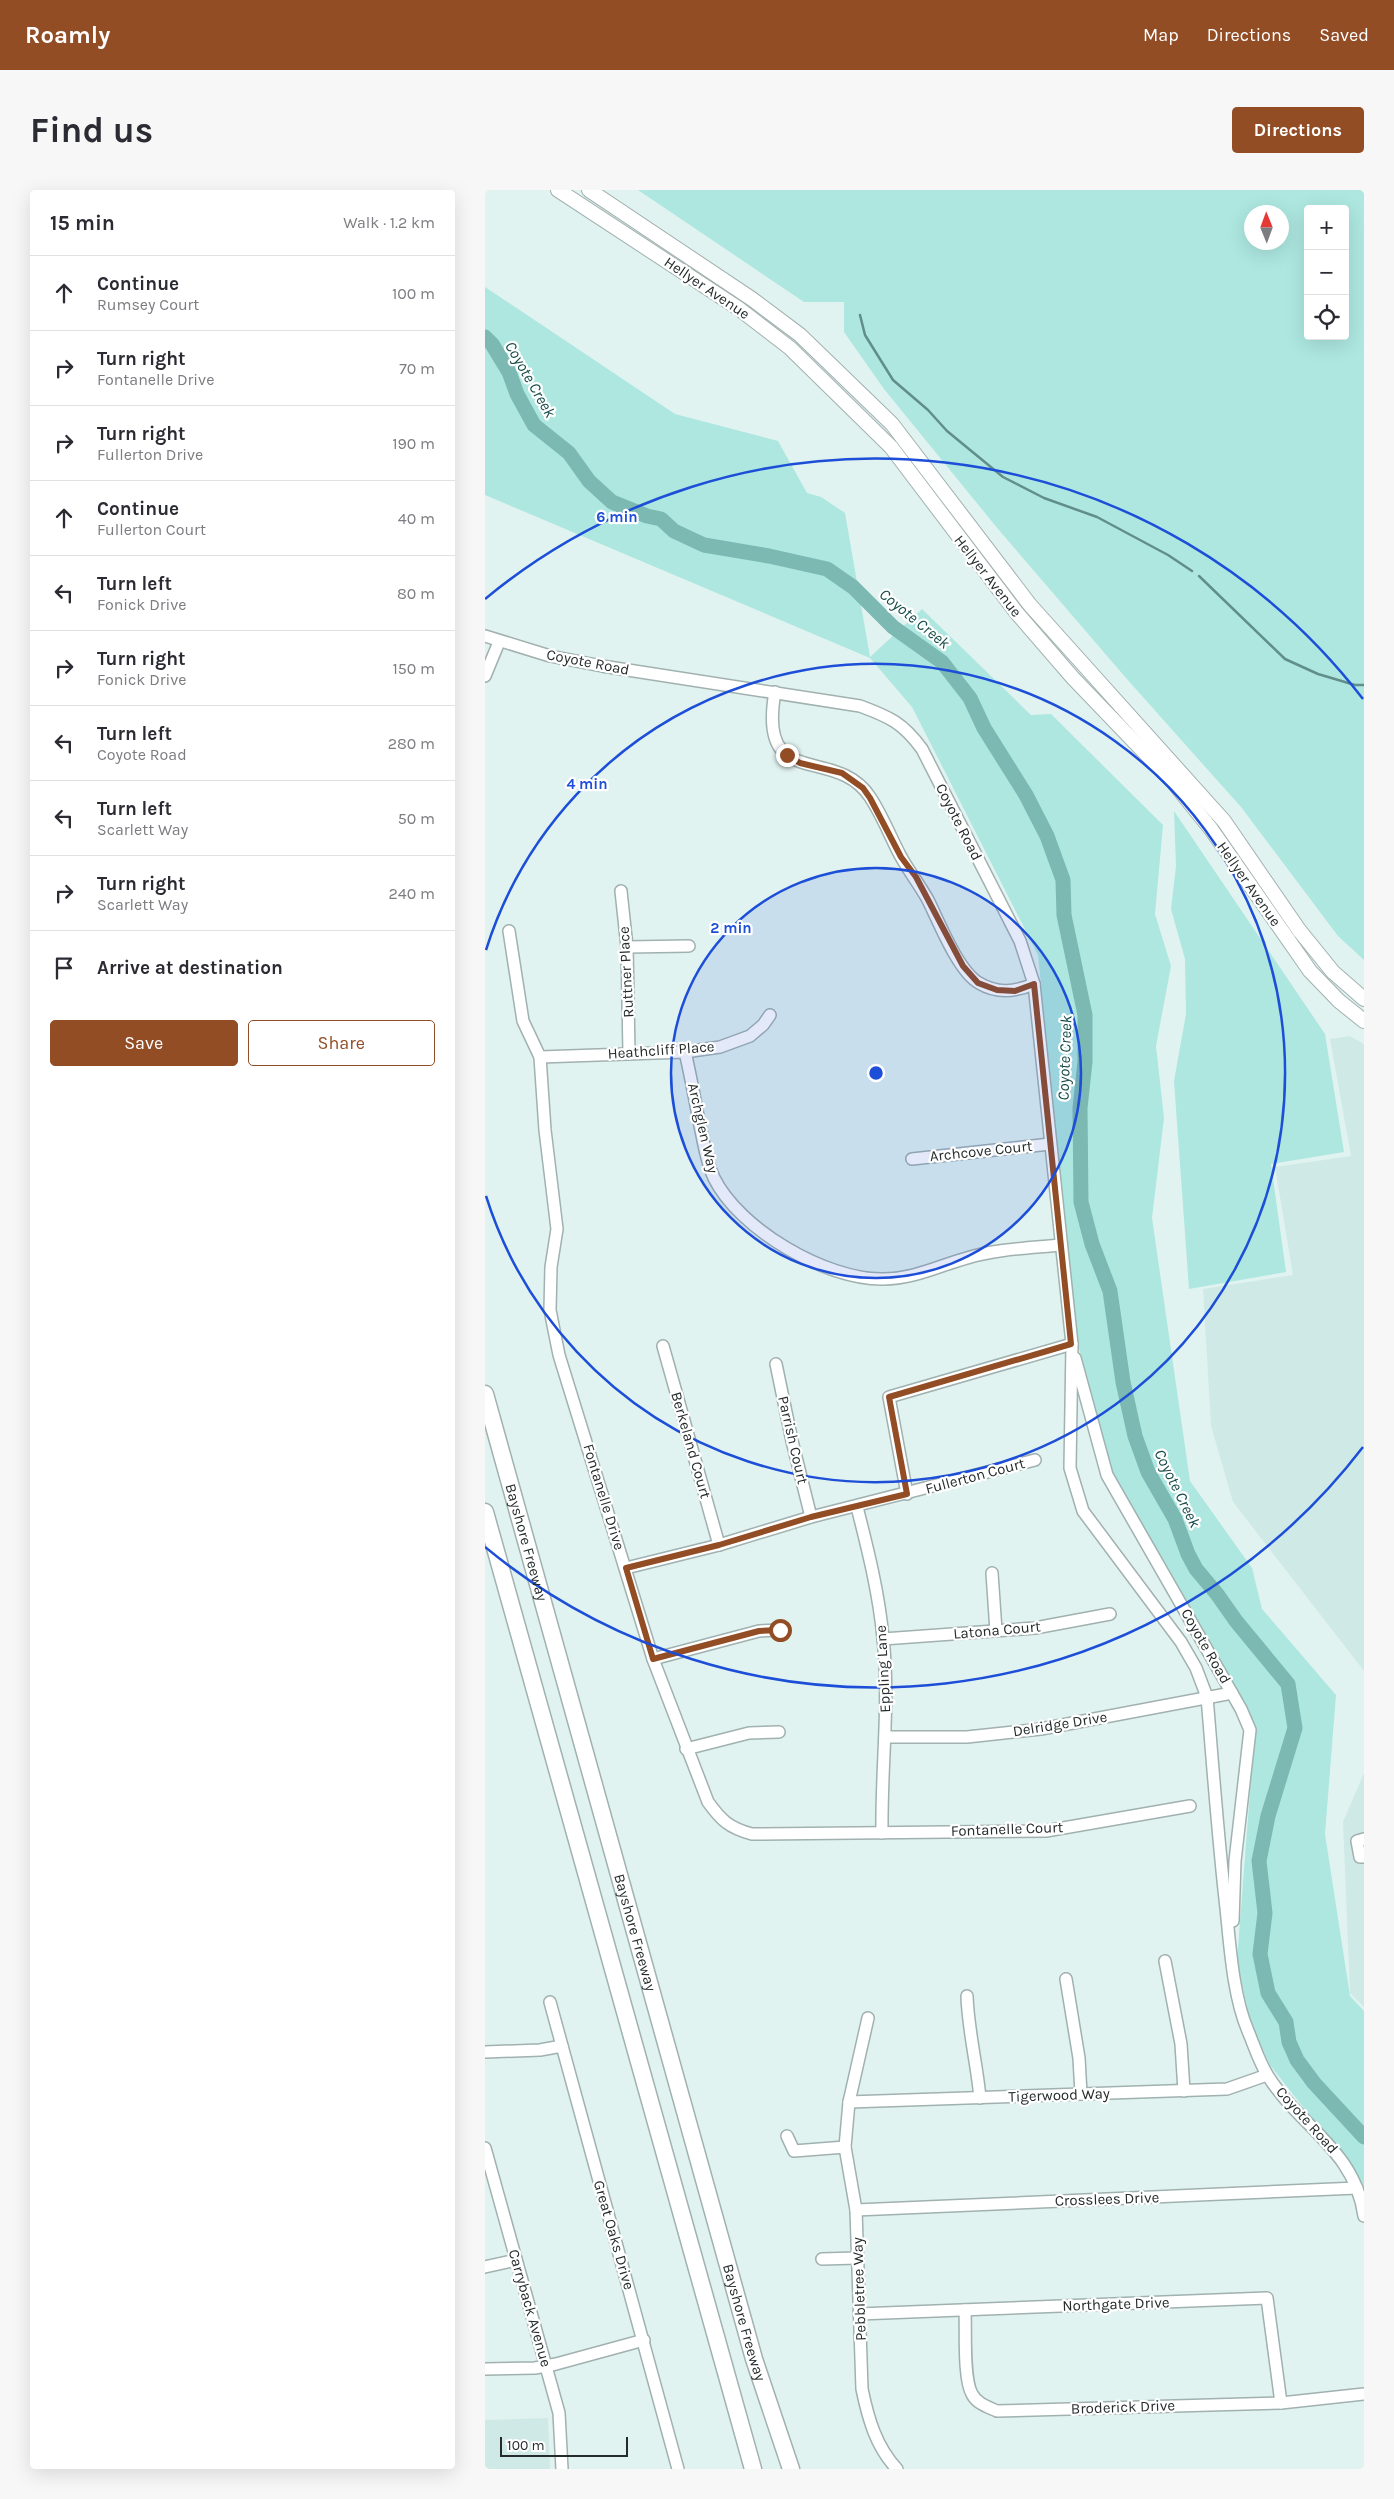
<!DOCTYPE html>
<meta charset="utf-8">
<style>
:root{--surface:#fff;--page:#f7f7f7;--text:#2b2b33;--muted:#7c7c81;--line:#e1e1e2;--accent:#934d25}
body{margin:0;font-family:Karla,sans-serif;background:var(--page);color:var(--text)}
.controls{position:absolute;right:15px;top:15px;display:grid;overflow:hidden;border-radius:5px;box-shadow:0 5px 20px #0002}
.controls button{width:45px;height:45px;display:grid;place-items:center;padding:0;border:0;border-bottom:1px solid var(--line);background:var(--surface);color:var(--text);font:25px sans-serif}
.compass{position:absolute;left:759px;top:15px;width:45px;height:45px;border-radius:50%;background:var(--surface);box-shadow:0 5px 20px #0002;rotate:359deg}
.scale{position:absolute;left:15px;bottom:12px;width:128px;box-sizing:border-box;padding-left:5px;border:2px solid #252b2b;border-top:0;font-size:14px;line-height:18px;white-space:nowrap;color:#252b2b;-webkit-text-stroke:4px #fff;paint-order:stroke}
.stop{position:absolute;width:15px;height:15px;margin:-11px;border:4px solid #934d25;border-radius:50%;background:#fff}
.stop.end{background:#934d25;border-color:#fff;box-shadow:0 1px 5px #0008}
.list{margin:0;padding:0;list-style:none}
h2{display:flex;justify-content:space-between;align-items:center;height:65px;margin:0;padding:0 20px;font-size:21px}
h2 small{font-size:16px;font-weight:400;color:var(--muted)}
.list li{display:grid;grid-template-columns:32px 1fr auto;gap:15px;align-items:center;box-sizing:border-box;height:75px;padding:0 20px;border-top:1px solid var(--line)}
.list b{display:block;font-size:19px;white-space:nowrap}
.list p{margin:0;font-size:16px;white-space:nowrap;color:var(--muted)}
.list em{font-size:16px;font-style:normal;color:var(--muted)}
.actions{display:flex;gap:10px;padding:15px 20px}
.actions a{flex:1;padding:11px 0;border:1px solid var(--accent);border-radius:5px;text-align:center;font-size:18px;color:var(--accent)}
.actions .main{background:var(--accent);color:#fff}
.icon{flex:none;width:28px;height:28px;fill:none;stroke:currentColor;stroke-width:2;stroke-linecap:round;stroke-linejoin:round}
.map{position:relative;flex:none;width:879px;height:2279px;overflow:hidden;border-radius:5px}
header{display:flex;align-items:center;gap:30px;box-sizing:border-box;height:70px;padding:0 25px;background:var(--accent);color:#fff}
header strong{font-size:24px}
nav{display:flex;gap:28px;margin-inline-start:auto;font-size:18px}
.intro{display:flex;align-items:center;justify-content:space-between;box-sizing:border-box;height:120px;padding:0 30px}
h1{margin:0;font-size:35px}
.button{padding:12px 22px;border-radius:5px;background:var(--accent);color:#fff;font-size:18px;font-weight:700}
main{display:flex;gap:30px;padding:0 30px}
aside{flex:1;background:var(--surface);border-radius:5px;box-shadow:0 5px 20px #0002}
.map>svg:first-child{display:block}
</style>
<header>
<strong>Roamly</strong>
<nav><a>Map</a><a>Directions</a><a>Saved</a></nav>
</header>
<div class="intro"><h1>Find us</h1><a class="button">Directions</a></div>
<main>
<aside>
<h2>15 min<small>Walk · 1.2 km</small></h2>
<ul class="list">
<li><svg class="icon" aria-label="ahead" viewBox="0 0 24 24"><path d="M12 20V5M6 11l6-6 6 6"/></svg><div><b>Continue</b><p>Rumsey Court</p></div><em>100 m</em></li>
<li><svg class="icon" aria-label="right" viewBox="0 0 24 24"><path d="M7 20v-9h11M14 6l5 5-5 5"/></svg><div><b>Turn right</b><p>Fontanelle Drive</p></div><em>70 m</em></li>
<li><svg class="icon" aria-label="right" viewBox="0 0 24 24"><path d="M7 20v-9h11M14 6l5 5-5 5"/></svg><div><b>Turn right</b><p>Fullerton Drive</p></div><em>190 m</em></li>
<li><svg class="icon" aria-label="ahead" viewBox="0 0 24 24"><path d="M12 20V5M6 11l6-6 6 6"/></svg><div><b>Continue</b><p>Fullerton Court</p></div><em>40 m</em></li>
<li><svg class="icon" aria-label="left" viewBox="0 0 24 24"><path d="M17 20v-9H6M10 6l-5 5 5 5"/></svg><div><b>Turn left</b><p>Fonick Drive</p></div><em>80 m</em></li>
<li><svg class="icon" aria-label="right" viewBox="0 0 24 24"><path d="M7 20v-9h11M14 6l5 5-5 5"/></svg><div><b>Turn right</b><p>Fonick Drive</p></div><em>150 m</em></li>
<li><svg class="icon" aria-label="left" viewBox="0 0 24 24"><path d="M17 20v-9H6M10 6l-5 5 5 5"/></svg><div><b>Turn left</b><p>Coyote Road</p></div><em>280 m</em></li>
<li><svg class="icon" aria-label="left" viewBox="0 0 24 24"><path d="M17 20v-9H6M10 6l-5 5 5 5"/></svg><div><b>Turn left</b><p>Scarlett Way</p></div><em>50 m</em></li>
<li><svg class="icon" aria-label="right" viewBox="0 0 24 24"><path d="M7 20v-9h11M14 6l5 5-5 5"/></svg><div><b>Turn right</b><p>Scarlett Way</p></div><em>240 m</em></li>
<li><svg class="icon" aria-label="arrive" viewBox="0 0 24 24"><path d="M6 21V4h12l-3 4 3 4H6"/></svg><div><b>Arrive at destination</b></div></li>
</ul>
<div class="actions"><a class="main">Save</a><a>Share</a></div>
</aside>
<div class="map">
<svg width="879" height="2279" viewBox="0 0 879 2279">
<rect width="100%" height="100%" fill="#e1f3f1"/>
<!-- built -->
<g fill="#cfeae6">
<path d="M865 846 879 854V1481L748 1312 726 1236 718 1099 808 1085 790 977 866 966 845 849Z"/>
<path d="M879 1583V1817L865 1803 858 1632Z"/>
<path d="M63 2228 65 2279H0V2230Z"/>
</g>
<!-- green -->
<g fill="#ade7e0" fill-rule="evenodd">
<path d="M153 0H879V770L853 746 756 617 641 488 513 339 399 199 359 142V112H319ZM823 19H860V146H823ZM766 22H796V52H766Z"/>
<path d="M0 97 190 224 293 251 322 303 336 307 360 323 385 467 437 419 546 525 566 524 678 635 670 724 686 776 671 856 679 928 667 1028 705 1291 767 1378 777 1419 851 1505 840 1644 865 1806 879 1821V1995L785 1875 766 1834 752 1771 770 1537 628 1284 592 1151 553 765 427 517 385 468 0 305Z"/>
<path d="M689 621 840 844 859 962 786 974 801 1082 704 1099 689 891 701 824 700 769 686 719 691 676Z"/>
</g>
<g fill="none" stroke-linecap="round" stroke-linejoin="round">
<!-- stream -->
<g stroke="#628e8a" stroke-width="2.5">
<path d="M375 125 380 145 408 190 443 220 462 241 518 287 559 308 612 327 683 365 707 381"/>
<path d="M714 386 800 469 833 484 870 495H879"/>
</g>
<!-- river -->
<path stroke="#7cb9b2" stroke-width="15" d="M0 147 7 154 24 182 32 204 49 235 84 263 104 291 127 312 162 326 176 329 189 341 219 355 284 366 342 379 368 397 408 437 457 472 485 508 499 538 541 605 562 646 578 690 579 725 600 825V872L595 918 596 1012 607 1054 625 1101 638 1192 650 1246 663 1282 690 1329 703 1364 711 1379 732 1404 751 1431 803 1494 810 1538 783 1626 774 1671 780 1723 775 1764 783 1803 801 1832 804 1852 812 1870 829 1893 879 1947"/>
<!-- minor casing -->
<g stroke="#a0b1af" stroke-width="14">
<g id="minor">
<path d="M0 446 65 466 117 476 375 516C405 527 418 533 437 559L535 751 549 794 587 1154 585 1278 598 1321 696 1452 711 1478 722 1507C728 1578 733 1648 741 1718 745 1756 748 1806 763 1841 769 1855 774 1872 783 1886 815 1937 870 1960 879 2026"/>
<path d="M0 486 14 452"/>
<path d="M290 502C272 603 350 554 385 607 397 625 405 646 415 665 423 680 434 694 443 710 454 732 473 781 494 793 512 804 530 802 549 794"/>
<path d="M136 701 142 757 144 863"/>
<path d="M24 741 38 831 55 867 60 940 72 1039 66 1077 65 1120 74 1165 168 1469 223 1612C236 1630 244 1638 267 1644L561 1641 705 1616"/>
<path d="M142 757 204 756"/>
<path d="M200 862C206 887 210 911 215 936 219 953 221 972 229 988 254 1039 341 1090 398 1089 429 1089 453 1076 482 1068 511 1059 546 1058 576 1055"/>
<path d="M55 867 200 862 235 857 265 846 278 835 285 825"/>
<path d="M427 969 565 954"/>
<path d="M178 1156 234 1355"/>
<path d="M590 1168 622 1285 756 1519 765 1540 750 1671 748 1731"/>
<path d="M291 1174 307 1251 326 1327"/>
<path d="M422 1304 404 1207 587 1154"/>
<path d="M372 1317C383 1360 394 1404 398 1448 405 1513 396 1578 397 1643"/>
<path d="M141 1378 234 1355 326 1327 550 1270"/>
<path d="M507 1383 511 1441"/>
<path d="M398 1449 550 1438 625 1424"/>
<path d="M168 1469 274 1441 295 1440"/>
<path d="M401 1547H482L556 1539 747 1503"/>
<path d="M201 1559 264 1543 294 1542"/>
<path d="M879 1649 872 1651 875 1667H879"/>
<path d="M680 1771 696 1854 699 1901"/>
<path d="M581 1789 594 1868 596 1904"/>
<path d="M482 1806C483 1840 492 1874 495 1908"/>
<path d="M65 1812 193 2279"/>
<path d="M383 1828 364 1912 360 1957 371 2020 377 2199C383 2228 391 2257 412 2279"/>
<path d="M0 1862 55 1860 77 1856"/>
<path d="M364 1912 742 1899 782 1885"/>
<path d="M302 1946 309 1961 360 1957"/>
<path d="M0 1958 74 2223 77 2279"/>
<path d="M371 2020 872 1998"/>
<path d="M337 2069 372 2068"/>
<path d="M0 2077 31 2070"/>
<path d="M480 2120C481 2139 478 2189 487 2204 492 2214 503 2217 512 2221L796 2213 879 2204"/>
<path d="M374 2124 782 2108 796 2213"/>
<path d="M0 2179 50 2178 71 2174 159 2150"/>
</g>
</g>
<!-- major casing -->
<g stroke="#a0b1af" stroke-width="16">
<g id="major">
<path d="M73 0 253 118 305 158 406 257 531 422 588 488 688 592 726 639 825 781 854 811 879 831"/>
<path d="M104 0 267 109 315 145 407 234 545 415 739 631 814 740 848 782 879 809"/>
</g>
</g>
<!-- highway casing -->
<g stroke="#a0b1af" stroke-width="19">
<g id="highway">
<path id="s1" d="M0 1204 269 2169 306 2279"/>
<path d="M0 1322 268 2279"/>
</g>
</g>
<!-- minor -->
<use href="#minor" stroke="#fff" stroke-width="11"/>
<!-- major -->
<use href="#major" stroke="#fff" stroke-width="14"/>
<!-- highway -->
<use href="#highway" stroke="#fff" stroke-width="16"/>
</g>
<g fill="none" stroke-linecap="round" stroke-linejoin="round">
<!-- route -->
<path stroke="#934d25" stroke-width="6" d="M295 1440 274 1441 168 1469 141 1378 234 1355 326 1327 422 1304 404 1207 586 1154 549 794 530 801 512 800 493 793 478 776 431 687 416 667 385 608 378 598 357 583 315 573 302 565"/>
</g>
<!-- distance rings -->
<circle cx="391" cy="883" r="205" fill="#1d4ed8" fill-opacity=".12"/>
<g fill="none" stroke="#1d4ed8" stroke-width="2.5">
<circle cx="391" cy="883" r="205"/>
<path d="M1 760A409 409 0 1 1 1 1006"/>
<path d="M878 1257A614 614 0 0 1 0 1357M0 409A614 614 0 0 1 878 509"/>
</g>
<g text-anchor="middle" stroke-width="4.5" stroke-linejoin="round" paint-order="stroke">
<!-- street labels -->
<g font-size="15" fill="#252b2b" stroke="#fff">
<text transform="translate(222 98) rotate(34)" y="5">Hellyer Avenue</text>
<text transform="translate(503 386) rotate(52)" y="5">Hellyer Avenue</text>
<text transform="translate(103 472) rotate(11)" y="5">Coyote Road</text>
<text transform="translate(474 632) rotate(63)" y="5">Coyote Road</text>
<text transform="translate(764 694) rotate(55)" y="5">Hellyer Avenue</text>
<text transform="translate(141 782) rotate(-93)" y="5">Ruttner Place</text>
<text transform="translate(176 860) rotate(-4)" y="5">Heathcliff Place</text>
<text transform="translate(218 938) rotate(77)" y="5">Archglen Way</text>
<text transform="translate(496 961) rotate(-6)" y="5">Archcove Court</text>
<text transform="translate(308 1250) rotate(77)" y="5">Parrish Court</text>
<text transform="translate(206 1255) rotate(74)" y="5">Berkeland Court</text>
<text transform="translate(490 1286) rotate(-15)" y="5">Fullerton Court</text>
<text transform="translate(119 1307) rotate(73)" y="5">Fontanelle Drive</text>
<text dy="5" stroke="none"><textPath href="#s1" startOffset="154">Bayshore Freeway</textPath></text>
<text transform="translate(512 1440) rotate(-5)" y="5">Latona Court</text>
<text transform="translate(721 1456) rotate(60)" y="5">Coyote Road</text>
<text transform="translate(398 1479) rotate(-93)" y="5">Eppling Lane</text>
<text transform="translate(575 1534) rotate(-9)" y="5">Delridge Drive</text>
<text transform="translate(522 1639) rotate(-2)" y="5">Fontanelle Court</text>
<text dy="5" stroke="none"><textPath href="#s1" startOffset="559">Bayshore Freeway</textPath></text>
<text transform="translate(574 1905) rotate(-2)" y="5">Tigerwood Way</text>
<text transform="translate(822 1930) rotate(48)" y="5">Coyote Road</text>
<text transform="translate(622 2009) rotate(-2)" y="5">Crosslees Drive</text>
<text transform="translate(129 2045) rotate(74)" y="5">Great Oaks Drive</text>
<text transform="translate(374 2099) rotate(-92)" y="5">Pebbletree Way</text>
<text transform="translate(631 2114) rotate(-2)" y="5">Northgate Drive</text>
<text transform="translate(45 2118) rotate(74)" y="5">Carryback Avenue</text>
<text dy="5" stroke="none"><textPath href="#s1" startOffset="964">Bayshore Freeway</textPath></text>
<text transform="translate(638 2217) rotate(-2)" y="5">Broderick Drive</text>
</g>
<!-- water labels -->
<g font-size="16" font-style="italic" fill="#164c48" stroke="#fff">
<text transform="translate(46 189) rotate(60)" y="6">Coyote Creek</text>
<text transform="translate(430 428) rotate(39)" y="6">Coyote Creek</text>
<text transform="translate(579 868) rotate(-88)" y="6">Coyote Creek</text>
<text transform="translate(693 1298) rotate(64)" y="6">Coyote Creek</text>
</g>
</g>
<circle cx="391" cy="883" r="8" fill="#1d4ed8" stroke="#fff" stroke-width="2.5"/>
<g font-size="15" text-anchor="middle" font-weight="bold" fill="#1d4ed8" stroke="#fff" stroke-width="4.5" stroke-linejoin="round" paint-order="stroke">
<text x="132" y="332">6 min</text>
<text x="102" y="599">4 min</text>
<text x="246" y="743">2 min</text>
</g>
</svg>
<div class="controls">
<button>+</button>
<button>−</button>
<button><svg class="icon" aria-label="locate" viewBox="0 0 24 24"><circle cx="12" cy="12" r="6"/><path d="M12 2v4M12 18v4M2 12h4M18 12h4"/></svg></button>
</div>
<svg class="compass" viewBox="-18 -18 36 36"><path d="M0-13l5 13h-10z" fill="#e53935"/><path d="M0 13l5-13h-10z" fill="#7c7c81"/></svg>
<div class="scale">100 m</div>
<div class="stop" style="left:295px;top:1440px"></div>
<div class="stop end" style="left:302px;top:565px"></div>
</div>
</main>
